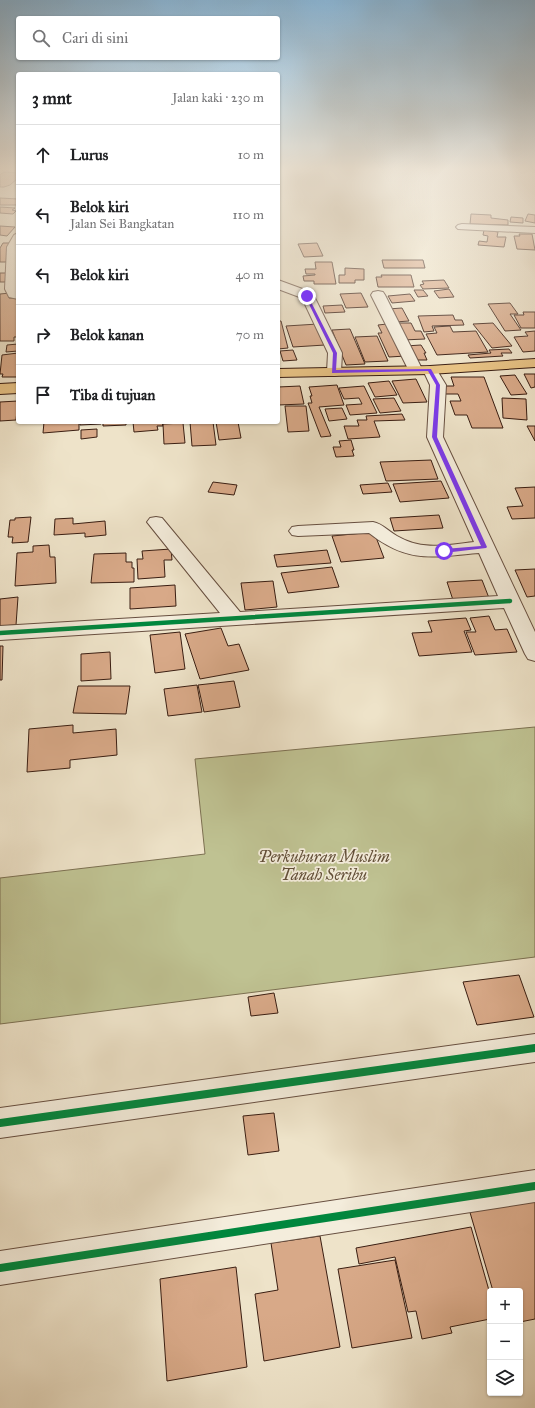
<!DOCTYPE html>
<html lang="id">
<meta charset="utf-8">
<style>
:root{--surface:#fff;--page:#f6f6f6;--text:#202124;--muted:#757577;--line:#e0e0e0}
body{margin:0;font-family:"IM FELL Great Primer",serif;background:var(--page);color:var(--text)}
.controls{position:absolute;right:12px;bottom:12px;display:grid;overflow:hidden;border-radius:4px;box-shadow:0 1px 3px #0004}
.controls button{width:36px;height:36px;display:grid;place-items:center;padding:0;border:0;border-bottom:1px solid var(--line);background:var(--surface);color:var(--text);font:20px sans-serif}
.stop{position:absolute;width:12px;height:12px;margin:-9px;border:3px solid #7c3aed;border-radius:50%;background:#fff}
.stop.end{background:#7c3aed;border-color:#fff;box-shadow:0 1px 4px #0008}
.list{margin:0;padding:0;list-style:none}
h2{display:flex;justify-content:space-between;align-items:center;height:52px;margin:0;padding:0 16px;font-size:17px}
h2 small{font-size:13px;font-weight:400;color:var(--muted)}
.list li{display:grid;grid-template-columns:26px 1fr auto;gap:12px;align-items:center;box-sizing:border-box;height:60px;padding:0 16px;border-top:1px solid var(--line)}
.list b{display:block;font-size:15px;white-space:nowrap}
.list p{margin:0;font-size:13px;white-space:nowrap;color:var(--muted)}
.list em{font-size:13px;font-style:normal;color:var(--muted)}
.icon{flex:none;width:22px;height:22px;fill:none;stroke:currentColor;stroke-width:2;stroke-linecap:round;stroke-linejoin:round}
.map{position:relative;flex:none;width:535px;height:1408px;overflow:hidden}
.search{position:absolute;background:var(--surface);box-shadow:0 1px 3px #0004;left:16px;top:16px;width:264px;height:44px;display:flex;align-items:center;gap:10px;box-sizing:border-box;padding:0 14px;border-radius:4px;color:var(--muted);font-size:15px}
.panel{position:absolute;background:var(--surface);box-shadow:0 1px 3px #0004;left:16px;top:72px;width:264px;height:352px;border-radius:4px}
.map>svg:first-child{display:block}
</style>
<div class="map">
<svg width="535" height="1408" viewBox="0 0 535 1408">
<rect width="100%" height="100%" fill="#eee3c9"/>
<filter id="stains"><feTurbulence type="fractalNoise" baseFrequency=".005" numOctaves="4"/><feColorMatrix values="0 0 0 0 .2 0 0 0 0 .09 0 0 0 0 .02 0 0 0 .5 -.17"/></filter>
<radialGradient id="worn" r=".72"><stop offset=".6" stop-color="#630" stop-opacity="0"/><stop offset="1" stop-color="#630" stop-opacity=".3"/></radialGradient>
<!-- green -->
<path fill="#bfc292" stroke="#7c7052" d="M535 727V957L0 1024V878L205 854 195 759Z"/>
<!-- building -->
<g fill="#d8a988" stroke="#3a1e12">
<path d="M4 172 18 173 17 176 18 178 10 185 4 187H0V175Z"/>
<path d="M0 198 18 199V205H0Z"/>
<path d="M0 207 15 208 12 210 16 211 13 214 0 213Z"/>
<path d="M471 214 491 215V218L508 220V225L470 224Z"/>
<path d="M528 214 535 215V223L525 221Z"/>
<path d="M511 217 523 218V223L510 222Z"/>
<path d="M0 226 15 227 7 236 0 235Z"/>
<path d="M484 230 498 232 497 237H506L504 247 478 245 479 241 487 242 488 236 483 235Z"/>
<path d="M519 234H532L535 250 517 249 514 236H520Z"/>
<path d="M3 243H13V249L6 262H0V248Z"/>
<path d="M317 243 323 256 304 257 298 244Z"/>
<path d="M382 260H423L425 268H384Z"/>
<path d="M315 262H332L336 284H314V281H304L303 276 315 275V274H306L305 269H316Z"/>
<path d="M345 268 364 269V280H355V283H339V275H345Z"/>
<path d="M0 273H8L5 282H0Z"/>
<path d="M381 275H411L414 287H378L376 277H382Z"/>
<path d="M444 280 449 288 423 289 420 285 424 284 422 281Z"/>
<path d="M449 289 454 297 439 298 434 291Z"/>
<path d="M414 290H423L428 296 418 297Z"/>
<path d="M10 293 9 298H18V337H14V341H0V294Z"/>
<path d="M361 293 368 307 346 308 340 294Z"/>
<path d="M410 294 415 301 392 303 388 296Z"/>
<path d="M510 303 518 314H510L521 330 505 331 488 304Z"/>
<path d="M342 305 345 312 325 313 323 306Z"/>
<path d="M402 308 409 321 395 322 388 309Z"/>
<path d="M523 312H535V328H521L514 315H524Z"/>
<path d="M453 315 455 320H462L464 325 432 326 434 331 424 332 418 316Z"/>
<path d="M278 321H281L288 348 278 349Z"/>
<path d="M398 323H411L415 331H421L425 339 403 340Z"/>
<path d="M493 323 512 346 492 348 473 324Z"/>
<path d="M318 324 325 345 293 347 286 326Z"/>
<path d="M387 324 406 356 389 357 378 333H382L378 325Z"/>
<path d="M450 326 453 332 476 331 488 352 437 355 426 334 437 333 434 327Z"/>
<path d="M350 329 365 364 346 365 332 330Z"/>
<path d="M535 331V351L523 352 514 337 528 336 525 332Z"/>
<path d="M377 336 388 361 365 362 355 337Z"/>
<path d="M18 344V351L6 352 7 345Z"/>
<path d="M421 345 426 353H424L427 360H413L405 346Z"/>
<path d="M509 349 512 353H501L503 356 470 358 468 355 491 353 489 350Z"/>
<path d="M293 350 297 360 283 361 280 351Z"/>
<path d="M18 353V377H2L3 374H0L2 355Z"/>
<path d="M524 374H535V387L531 388Z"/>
<path d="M515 375 527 394 511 395 500 376Z"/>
<path d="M451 377H484L503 428H472L467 415H455L450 401H461L458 394H443L441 386H454Z"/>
<path d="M416 379 427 402 403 403 392 381Z"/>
<path d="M389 381 397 395 375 397 368 383Z"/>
<path d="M337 385 344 405 319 407 331 436 321 437 308 403H312L310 396H312L309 387Z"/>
<path d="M300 386 304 404 278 405V387Z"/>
<path d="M364 386 377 413 350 415 346 405 362 404 359 398 344 399 339 388Z"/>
<path d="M394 398 401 411 380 413 373 399Z"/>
<path d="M502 398 526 399 527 420 503 418Z"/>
<path d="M18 401 16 420 0 421V402Z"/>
<path d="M285 406H306L309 431 288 432Z"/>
<path d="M342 408 347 419 329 421 325 409Z"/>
<path d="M402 414 405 420 374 421 380 437 348 439 344 426H359L357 420H367L366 416Z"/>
<path d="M44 422H79V430L43 433Z"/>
<path d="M80 422H101V424L80 425Z"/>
<path d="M103 422H126V425L103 426Z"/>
<path d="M133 422H162L163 426H157L158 430 134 432Z"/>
<path d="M190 422H213L216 445 192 446Z"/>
<path d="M216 422H238L241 438 219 440Z"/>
<path d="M183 423 185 443 164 444 163 424Z"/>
<path d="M527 426H535V441Z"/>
<path d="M97 429V437L81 439V430Z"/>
<path d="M351 440 354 450H352L354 456 336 457 333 447H341L339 441Z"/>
<path d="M431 460 438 479 386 481 380 462Z"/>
<path d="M441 481 449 498 400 502 393 484Z"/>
<path d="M213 482 237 485 234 495 208 492Z"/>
<path d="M388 483 392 492 363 494 360 485Z"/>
<path d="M535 487V518L512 519 507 507 523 506 515 488Z"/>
<path d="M439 515 443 528 394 531 390 518Z"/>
<path d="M31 517 28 542 12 543 13 537H8L10 520H15V518Z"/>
<path d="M73 518V524L105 521 106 535 85 537V533L54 535 55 519Z"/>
<path d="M374 532 384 558 341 562 332 536Z"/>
<path d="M49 545 50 557H55L56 583 15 586 17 553 33 552V546Z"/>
<path d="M171 549 172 560H164L165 577 138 579 137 559H143L142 551Z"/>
<path d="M327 550 331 563 277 567 274 555Z"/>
<path d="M126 553V562H132V568H134V582L91 583 94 554Z"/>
<path d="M332 567 339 587 288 593 281 573Z"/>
<path d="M535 569V596L527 597 515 570Z"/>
<path d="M482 580 489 598 453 600 447 582Z"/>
<path d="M273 581 277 607 245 610 241 583Z"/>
<path d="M175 585 176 606 130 609V588Z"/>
<path d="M18 597 16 625 0 626V599Z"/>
<path d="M489 616 495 630 507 629 517 652 475 655 466 632H476L470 618Z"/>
<path d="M466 618 471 630 464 631 472 652 419 656 412 633 432 632 428 621Z"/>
<path d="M221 628 228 646 239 644 249 670 200 679 185 634Z"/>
<path d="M180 632 185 669 155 673 150 635Z"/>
<path d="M0 646H3L2 680H0Z"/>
<path d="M110 652 111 679 81 681V654Z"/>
<path d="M234 681 240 707 204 712 198 685Z"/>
<path d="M197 685 202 712 168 716 164 689Z"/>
<path d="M78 686H130L126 714 73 713Z"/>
<path d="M73 725V733L116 729 117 755 70 760V768L27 772 29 729Z"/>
<path d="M519 975 534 1017 477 1025 463 982Z"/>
<path d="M274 993 278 1013 251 1016 248 997Z"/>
<path d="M274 1113 279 1151 248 1155 243 1116Z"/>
<path d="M535 1197V1319L520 1322V1291H493L469 1209Z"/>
<path d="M471 1227 490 1294V1319L450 1327 452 1333 422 1339 416 1311 408 1312 395 1257 359 1264 356 1248Z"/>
<path d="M320 1236 340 1347 264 1361 255 1294 278 1290 271 1243Z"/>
<path d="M395 1260 412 1338 352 1348 338 1269Z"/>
<path d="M236 1267 247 1367 167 1381 160 1279Z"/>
</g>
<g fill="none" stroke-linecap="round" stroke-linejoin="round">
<!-- street casing -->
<g stroke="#674f40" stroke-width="2">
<g id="street">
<path d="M462 224 535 227V233L458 229 456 227 458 225Z"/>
<path d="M18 233V299L9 297 5 289 7 247 14 235Z"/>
<path d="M278 280 308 291 314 296 342 353 341 372 339 375 334 376 329 375 327 372 328 353 302 298 278 289Z"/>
<path d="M378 291 383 292 385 295 422 369 420 372 415 373 410 372 408 369 371 295 373 292Z"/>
<path d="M430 366 435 367 446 385 443 437 535 632V661L528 659 525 654 504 608 0 640V626L220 613 147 522 150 518 156 517 162 518 240 612 498 596 479 553C432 557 409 564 369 533L298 536 292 535 289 531 292 527 298 526 373 522C383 524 388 531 397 536 423 551 446 545 474 542L427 437 430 385 423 370 425 367Z"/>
<path d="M535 1034V1062L0 1138V1108Z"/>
<path d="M535 1170V1202L0 1285V1251Z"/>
</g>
</g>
<!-- primary casing -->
<g stroke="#3a1e12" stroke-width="2">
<g id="primary">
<path d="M535 359V367L430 374 278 377V369L430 366Z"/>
<path d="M18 383V393L0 394V384Z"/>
</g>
</g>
<!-- street -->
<use href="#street" fill="#f4eddc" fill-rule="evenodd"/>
<!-- primary -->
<use href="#primary" fill="#e7c284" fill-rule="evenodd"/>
<!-- cycleway-far1 casing -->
<g stroke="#f4eddc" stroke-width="6">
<path id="cycleway-far1" d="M0 633 510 601"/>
</g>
<!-- cycleway casing -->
<g stroke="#f4eddc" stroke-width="10">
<g id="cycleway">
<path d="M0 1123 535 1048"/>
<path d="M0 1268 535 1186"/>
</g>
</g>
<!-- cycleway-far1 -->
<use href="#cycleway-far1" stroke="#00873e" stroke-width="4.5"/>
<!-- cycleway -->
<use href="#cycleway" stroke="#00873e" stroke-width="8"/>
</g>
<!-- sky -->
<linearGradient id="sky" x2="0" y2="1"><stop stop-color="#8ab7d8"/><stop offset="0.46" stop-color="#f7f2e7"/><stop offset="1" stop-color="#f7f2e7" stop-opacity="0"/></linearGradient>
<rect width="535" height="367" fill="url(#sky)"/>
<!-- route -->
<path fill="#7c3aed" d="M307 294 337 353 336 370 431 369 440 385 437 437 487 547 486 548 444 553 441 551 444 549 481 546 432 437 436 385 428 371 332 373 333 353 305 296Z"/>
<g text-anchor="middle" stroke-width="3.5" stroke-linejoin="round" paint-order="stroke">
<!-- park labels -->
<g font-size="16" font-style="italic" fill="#624f38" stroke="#f4eddc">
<text x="324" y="862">Perkuburan Muslim<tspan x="324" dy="18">Tanah Seribu</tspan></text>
</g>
</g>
<rect width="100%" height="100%" filter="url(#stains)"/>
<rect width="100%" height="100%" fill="url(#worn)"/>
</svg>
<div class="controls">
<button>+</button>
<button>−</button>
<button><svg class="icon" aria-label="layers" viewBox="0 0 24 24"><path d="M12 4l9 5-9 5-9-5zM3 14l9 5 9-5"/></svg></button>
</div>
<div class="stop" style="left:444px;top:551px"></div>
<div class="stop end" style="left:307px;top:296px"></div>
<div class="search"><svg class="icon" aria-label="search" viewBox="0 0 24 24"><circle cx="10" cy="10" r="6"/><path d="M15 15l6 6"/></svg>Cari di sini</div>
<section class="panel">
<h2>3 mnt<small>Jalan kaki · 230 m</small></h2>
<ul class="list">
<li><svg class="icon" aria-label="ahead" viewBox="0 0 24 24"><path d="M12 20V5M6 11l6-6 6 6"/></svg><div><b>Lurus</b></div><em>10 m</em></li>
<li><svg class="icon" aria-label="left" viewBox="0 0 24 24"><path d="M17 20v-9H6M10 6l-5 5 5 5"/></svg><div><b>Belok kiri</b><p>Jalan Sei Bangkatan</p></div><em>110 m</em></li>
<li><svg class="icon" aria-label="left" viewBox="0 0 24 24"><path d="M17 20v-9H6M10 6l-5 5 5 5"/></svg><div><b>Belok kiri</b></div><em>40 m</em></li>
<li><svg class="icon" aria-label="right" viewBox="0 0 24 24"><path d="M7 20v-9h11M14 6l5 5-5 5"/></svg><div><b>Belok kanan</b></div><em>70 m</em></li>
<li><svg class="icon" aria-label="arrive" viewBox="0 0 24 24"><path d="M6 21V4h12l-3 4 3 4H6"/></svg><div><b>Tiba di tujuan</b></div></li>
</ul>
</section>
</div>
